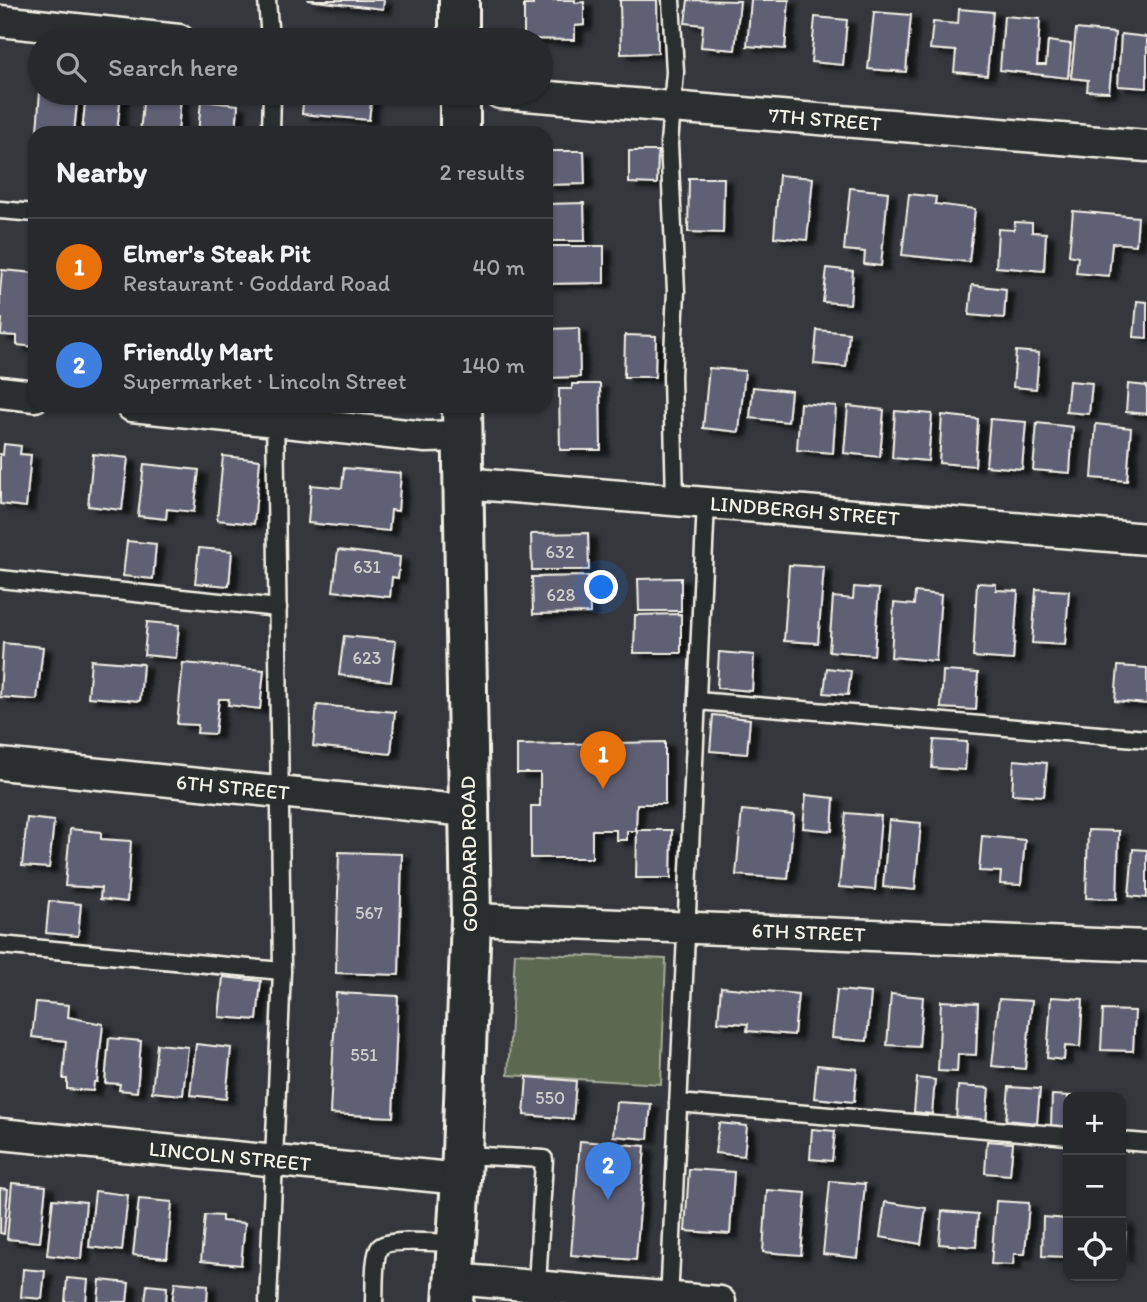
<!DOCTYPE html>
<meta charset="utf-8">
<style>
:root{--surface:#28292d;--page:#343539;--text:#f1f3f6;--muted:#a5a6aa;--line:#444549;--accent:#1a73e8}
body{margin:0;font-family:Itim,sans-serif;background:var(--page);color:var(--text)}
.controls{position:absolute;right:21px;bottom:21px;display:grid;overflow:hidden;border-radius:14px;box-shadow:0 2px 5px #0004}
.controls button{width:63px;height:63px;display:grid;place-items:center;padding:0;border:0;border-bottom:2px solid var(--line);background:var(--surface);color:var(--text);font:35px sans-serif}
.you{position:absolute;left:602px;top:588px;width:24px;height:24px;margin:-18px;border:5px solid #fff;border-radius:50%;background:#1a73e8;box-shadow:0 0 0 10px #1a73e833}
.badge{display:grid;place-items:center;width:46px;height:46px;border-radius:50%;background:var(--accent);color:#fff;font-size:23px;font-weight:700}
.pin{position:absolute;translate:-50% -58px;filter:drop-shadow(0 2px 4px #0008)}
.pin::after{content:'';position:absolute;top:37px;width:24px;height:21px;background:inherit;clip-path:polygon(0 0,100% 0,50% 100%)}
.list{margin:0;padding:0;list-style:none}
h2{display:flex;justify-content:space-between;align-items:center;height:91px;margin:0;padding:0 28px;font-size:30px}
h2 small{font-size:23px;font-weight:400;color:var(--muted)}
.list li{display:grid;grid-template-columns:46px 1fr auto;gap:21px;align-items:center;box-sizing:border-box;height:98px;padding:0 28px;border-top:2px solid var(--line)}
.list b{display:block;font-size:26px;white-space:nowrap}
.list p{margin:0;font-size:23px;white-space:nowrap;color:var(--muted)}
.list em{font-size:23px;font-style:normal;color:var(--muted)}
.icon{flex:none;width:38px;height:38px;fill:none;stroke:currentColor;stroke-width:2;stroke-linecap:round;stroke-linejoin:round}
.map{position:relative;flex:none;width:1147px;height:1302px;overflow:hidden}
.search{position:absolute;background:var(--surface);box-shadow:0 2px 5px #0004;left:28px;top:28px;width:525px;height:77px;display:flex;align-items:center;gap:18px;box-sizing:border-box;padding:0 24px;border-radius:38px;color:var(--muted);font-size:26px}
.panel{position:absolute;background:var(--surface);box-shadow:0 2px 5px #0004;left:28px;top:126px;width:525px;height:287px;border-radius:21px}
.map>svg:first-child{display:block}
</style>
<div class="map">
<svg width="1147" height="1302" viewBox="0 0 1147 1302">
<defs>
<filter id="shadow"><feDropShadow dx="8" dy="4.5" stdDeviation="2" flood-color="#0009"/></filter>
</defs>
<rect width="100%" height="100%" fill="#35373c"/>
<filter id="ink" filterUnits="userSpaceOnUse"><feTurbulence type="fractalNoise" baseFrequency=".0143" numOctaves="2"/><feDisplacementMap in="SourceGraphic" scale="14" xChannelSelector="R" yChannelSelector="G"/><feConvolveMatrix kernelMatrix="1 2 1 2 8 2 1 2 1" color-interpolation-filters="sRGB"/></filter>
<g filter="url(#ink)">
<!-- green -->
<path fill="#5c6850" stroke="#a8ac9c" stroke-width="2" d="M515 953 666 959 661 1084 508 1075Z"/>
<!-- building -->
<g fill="#606174" stroke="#f4f1e8" stroke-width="2" filter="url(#shadow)">
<path d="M307 0H384L383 9Z"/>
<path d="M533 0H575V3L584 2V25L575 26V40L524 39V5H533Z"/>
<path d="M620 0H657L658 53 621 54Z"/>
<path d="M688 0 740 1 735 50 701 47 703 25 685 23Z"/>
<path d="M751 0H789L785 49 747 46Z"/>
<path d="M959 9 993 12 987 75 954 72 956 51 930 49 933 22 958 24Z"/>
<path d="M874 12 911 15 906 72 868 69Z"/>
<path d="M1004 16 1040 19 1037 65H1046L1048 41 1071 44 1068 78 1000 70Z"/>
<path d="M815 17 847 20 843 65 811 62Z"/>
<path d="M1076 29 1115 33 1109 92 1087 91 1088 80 1071 78Z"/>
<path d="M1121 34 1147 37V88L1118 86Z"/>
<path d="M40 91V93H78L74 133 37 131Z"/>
<path d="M86 93H121L117 133H82Z"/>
<path d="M144 93 181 96 178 133H140Z"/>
<path d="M304 93 372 94 369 120 302 114Z"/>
<path d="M201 101 238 105 236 133H198Z"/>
<path d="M546 151H584L585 184 546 185Z"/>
<path d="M629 151H658L657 184 629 183Z"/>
<path d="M779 175 813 178 807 240 774 237Z"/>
<path d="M689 178H724L723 233 688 232Z"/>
<path d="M850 188 888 192 881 266 864 264 865 252 844 250Z"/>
<path d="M909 194 936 197 935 204 975 209 969 262 902 255Z"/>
<path d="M584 203 585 241H546V204Z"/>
<path d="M1073 211 1138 217 1136 245 1112 243 1109 276 1076 273 1078 257 1069 255Z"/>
<path d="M1015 222 1032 223V232L1046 233 1044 271 996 267 998 229 1014 230Z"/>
<path d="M546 246H604V283L546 284Z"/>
<path d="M827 268 853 271 850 304 823 302Z"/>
<path d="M2 270 35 273V347L17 345V336L1 335 2 319H0V293Z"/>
<path d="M972 285 1006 289 1004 318 969 315Z"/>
<path d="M1137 301 1147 302V338L1134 337Z"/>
<path d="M579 328 580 377 546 378V329Z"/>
<path d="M817 330 849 333 846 367 814 364Z"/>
<path d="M625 335 656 336 655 377H624Z"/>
<path d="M1016 351 1039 353 1036 389 1013 387Z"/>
<path d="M709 368 745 371 739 432 703 428Z"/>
<path d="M1069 381 1092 383 1089 414 1066 412Z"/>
<path d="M572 384H600L601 450H560L559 389H572Z"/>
<path d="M1128 384 1147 386V414L1126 412Z"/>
<path d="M753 387 791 391 788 422 750 418Z"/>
<path d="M800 403 836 406 833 453 797 450Z"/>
<path d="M848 406 884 410 880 457 844 453Z"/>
<path d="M895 411 932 414 928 461 892 458Z"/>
<path d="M942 415 978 419 975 466 939 463Z"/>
<path d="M990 419 1026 422 1022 469 986 466Z"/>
<path d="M1037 423 1073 427 1070 473 1033 470Z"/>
<path d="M1096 424 1131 428 1127 481 1092 478Z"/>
<path d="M4 444 21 446 20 454 31 455 26 507 0 504V454L3 455Z"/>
<path d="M93 454 128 458 122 510 88 506Z"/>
<path d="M223 456 260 460 254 524 217 520Z"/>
<path d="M144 464 199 470 194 512 167 509 166 519 138 516Z"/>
<path d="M344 468 401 473 398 511 391 510 389 531 308 523 311 485 342 488Z"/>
<path d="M588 533 589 570H532L531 534Z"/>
<path d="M127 541 156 544 153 579 123 576Z"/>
<path d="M199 548 232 551 229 586 195 583Z"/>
<path d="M338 550 400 557 398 578 392 577 390 597 333 591Z"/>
<path d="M789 565 824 567 818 643 784 641Z"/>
<path d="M589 576 590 613 533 614 532 577Z"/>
<path d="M681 578V611H639L638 579Z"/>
<path d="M977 583 996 584V590L1018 591 1013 660 973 657Z"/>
<path d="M854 587 879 589 874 655 829 651 833 597 853 599Z"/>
<path d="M1036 589 1069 591 1065 645 1032 643Z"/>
<path d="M915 592 941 595 936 661 891 657 894 603 914 605Z"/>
<path d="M681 614V653H634L635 615Z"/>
<path d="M147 622 179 625 176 658 144 655Z"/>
<path d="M344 636 396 641 391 681 339 675Z"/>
<path d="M3 643 43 647 37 700 0 697Z"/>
<path d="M719 652 754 655 752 691 717 688Z"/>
<path d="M91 660 143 664 140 701 88 697Z"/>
<path d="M183 663 264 670 260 709 228 705 229 699H219L215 734 197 733 198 725 177 724Z"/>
<path d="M1118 666 1147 668V704L1115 701Z"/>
<path d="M827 668 851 671 848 695 824 693Z"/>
<path d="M943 671 978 673 976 710 941 708Z"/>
<path d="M317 705 395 712 391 754 313 746Z"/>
<path d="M713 715 750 719 747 754 710 751Z"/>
<path d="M934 740 967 742 965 770 932 768Z"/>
<path d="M665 742V804H637L636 831H627V840H616V830H592V858H531V806H540V773H517V745Z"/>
<path d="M1014 760 1047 763 1044 796 1012 794Z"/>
<path d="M806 795 834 798 832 831 803 828Z"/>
<path d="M742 810 794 815 788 879 736 875Z"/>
<path d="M846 813 881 816 875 890 839 887Z"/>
<path d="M27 818 54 821 49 868 22 866Z"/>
<path d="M889 820 921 823 915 890 883 887Z"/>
<path d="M70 829 101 832V839L131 841 127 902 100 899 101 888 65 886Z"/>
<path d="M637 830H672L671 878H636Z"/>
<path d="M1088 830 1119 831 1117 899 1086 898Z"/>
<path d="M982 836 1025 840 1021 885 1000 884 1001 872 979 871Z"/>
<path d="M1133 849 1147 850V898L1129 896Z"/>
<path d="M339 852 402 854 399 975 336 973Z"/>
<path d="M49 901 81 904 78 936 46 933Z"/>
<path d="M223 977 261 981 257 1020 219 1017Z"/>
<path d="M721 987 798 994 794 1035 747 1031 748 1024 718 1022Z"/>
<path d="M837 990 871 993 867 1041 832 1038Z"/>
<path d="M336 993 398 996 393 1117 330 1114Z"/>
<path d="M891 994 923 997 919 1047 887 1045Z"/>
<path d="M1051 997 1083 999 1080 1047 1065 1046 1064 1060 1047 1058Z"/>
<path d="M999 999 1032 1001 1025 1069 992 1066Z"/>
<path d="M941 1001 978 1003 976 1055 958 1054 957 1072 938 1071Z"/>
<path d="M36 1002 69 1005 68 1017 103 1024 97 1082H94L93 1091 67 1089V1079H63L66 1041 32 1037Z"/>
<path d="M1103 1010 1135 1011 1133 1051 1101 1050Z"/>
<path d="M109 1038 141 1041 137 1092 119 1090 120 1084 105 1083Z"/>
<path d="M157 1044 188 1047 183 1095 152 1092Z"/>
<path d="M196 1044 231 1048 226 1099 190 1095Z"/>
<path d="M817 1065 857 1069 854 1102 814 1098Z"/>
<path d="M527 1077 576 1081 573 1119 524 1115Z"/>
<path d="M917 1078 935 1080 932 1114 914 1112Z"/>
<path d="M958 1086 989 1088 986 1123 956 1121Z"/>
<path d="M1009 1087 1040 1089 1037 1123 1006 1120Z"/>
<path d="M1052 1095 1093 1097H1068V1127L1051 1126Z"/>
<path d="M616 1102 651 1104 648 1139 613 1136Z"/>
<path d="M719 1123 747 1126 744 1156 715 1153Z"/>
<path d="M812 1129 835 1131 832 1161 810 1159Z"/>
<path d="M580 1141 645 1146 636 1260 571 1255Z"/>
<path d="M987 1141 1013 1143 1010 1175 985 1173Z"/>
<path d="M689 1169 734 1172 730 1234 685 1231Z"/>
<path d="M830 1181 865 1184 858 1258 823 1254Z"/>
<path d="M12 1183 46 1186 40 1242 7 1239Z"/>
<path d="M0 1188 8 1189 4 1234 0 1233Z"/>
<path d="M767 1190 806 1193 801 1255 763 1252Z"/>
<path d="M95 1191 128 1195 122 1251 89 1247Z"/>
<path d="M53 1199 86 1202 81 1259 47 1255Z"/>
<path d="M139 1199 172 1202 167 1258 133 1255Z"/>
<path d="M996 1201 1029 1203 1025 1254H1014L1013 1265 991 1264Z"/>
<path d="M885 1202 926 1208 921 1244 880 1237Z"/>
<path d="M942 1211 978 1214 976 1247 939 1244Z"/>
<path d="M205 1215 222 1216V1221L245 1223 241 1265 201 1261Z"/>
<path d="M1043 1217 1068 1219V1257L1042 1256Z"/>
<path d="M1121 1220 1126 1221 1124 1258H1121Z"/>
<path d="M23 1269 45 1271 42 1299 21 1297Z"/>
<path d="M67 1278 88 1280 86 1302H65Z"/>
<path d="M100 1280 129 1283 127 1302H98Z"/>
<path d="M175 1282 208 1285 207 1302H172Z"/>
<path d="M147 1285 167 1287 166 1302H145Z"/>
</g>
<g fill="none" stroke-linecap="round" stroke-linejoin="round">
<!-- lane casing -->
<g stroke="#f4f1e8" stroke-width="21">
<g id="lane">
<path d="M267 0 270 40"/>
<path d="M671 0 675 72 669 143 676 291 672 376 675 501"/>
<path d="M271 133 272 93"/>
<path d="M0 210 35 213"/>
<path d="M0 579 278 608"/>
<path d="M697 701 1147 739"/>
<path d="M0 945 282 971"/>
<path d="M678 1103 1068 1136"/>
<path d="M1121 1141 1147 1143"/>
<path d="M462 1155 544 1159 537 1286"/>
<path d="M268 1302 282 971 275 406"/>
<path d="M374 1302C375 1290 373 1256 380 1247 389 1238 442 1243 457 1243"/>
<path d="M669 1302 706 503"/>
</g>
</g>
<!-- street casing -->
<g stroke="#f4f1e8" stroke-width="35">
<g id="street">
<path d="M0 21 179 40"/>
<path id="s1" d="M500 93 1147 146"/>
<path d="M0 392 35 396"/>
<path d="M132 406 426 437 463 436"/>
<path id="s2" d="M463 483 1147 539"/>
<path id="s3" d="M0 764 468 811"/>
<path id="s4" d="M471 919 1147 946"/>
<path id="s5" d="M0 1134 461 1179"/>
<path d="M454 1279 720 1302"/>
</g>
</g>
<!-- secondary casing -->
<g stroke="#f4f1e8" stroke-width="44">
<g id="secondary">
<path d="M459 0V40"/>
<path d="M460 93V133"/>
<path d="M453 1302 461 1179 471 919 462 406"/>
</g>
</g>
<!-- lane -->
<use href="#lane" stroke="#2a2d2e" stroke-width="16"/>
<!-- street -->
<use href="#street" stroke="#2a2d2e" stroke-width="30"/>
<!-- secondary -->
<use href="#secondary" stroke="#2a2d2e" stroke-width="38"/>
</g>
</g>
<g text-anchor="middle" stroke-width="7" stroke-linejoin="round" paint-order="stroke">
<!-- number labels -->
<g font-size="18" fill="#cfcdcb">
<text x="560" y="558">632</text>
<text x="367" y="573">631</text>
<text x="561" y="601">628</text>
<text x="367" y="664">623</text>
<text x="369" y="919">567</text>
<text x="364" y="1061">551</text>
<text x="550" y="1104">550</text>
</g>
<!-- street labels -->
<g font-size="21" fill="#f4f1e8" stroke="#2a2d2e">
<text dy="7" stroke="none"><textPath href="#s1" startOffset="326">7TH STREET</textPath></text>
<text dy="7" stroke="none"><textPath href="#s2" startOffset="343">LINDBERGH STREET</textPath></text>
<text dy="7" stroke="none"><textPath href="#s3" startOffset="234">6TH STREET</textPath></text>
<text transform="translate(469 854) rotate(-91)" y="7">GODDARD ROAD</text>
<text dy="7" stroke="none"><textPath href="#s4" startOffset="338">6TH STREET</textPath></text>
<text dy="7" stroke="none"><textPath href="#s5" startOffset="231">LINCOLN STREET</textPath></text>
</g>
</g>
</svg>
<div class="controls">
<button>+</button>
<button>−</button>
<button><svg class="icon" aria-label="locate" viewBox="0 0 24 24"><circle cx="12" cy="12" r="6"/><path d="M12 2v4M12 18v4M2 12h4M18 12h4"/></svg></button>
</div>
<div class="you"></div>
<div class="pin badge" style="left:603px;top:789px;background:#e8710a">1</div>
<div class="pin badge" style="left:608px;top:1200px;background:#3f7fe0">2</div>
<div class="search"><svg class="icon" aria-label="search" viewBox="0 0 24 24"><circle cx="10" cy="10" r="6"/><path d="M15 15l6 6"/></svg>Search here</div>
<section class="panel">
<h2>Nearby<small>2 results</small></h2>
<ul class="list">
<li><span class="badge" style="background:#e8710a">1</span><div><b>Elmer's Steak Pit</b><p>Restaurant · Goddard Road</p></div><em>40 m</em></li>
<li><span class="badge" style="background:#3f7fe0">2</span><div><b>Friendly Mart</b><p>Supermarket · Lincoln Street</p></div><em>140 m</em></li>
</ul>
</section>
</div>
